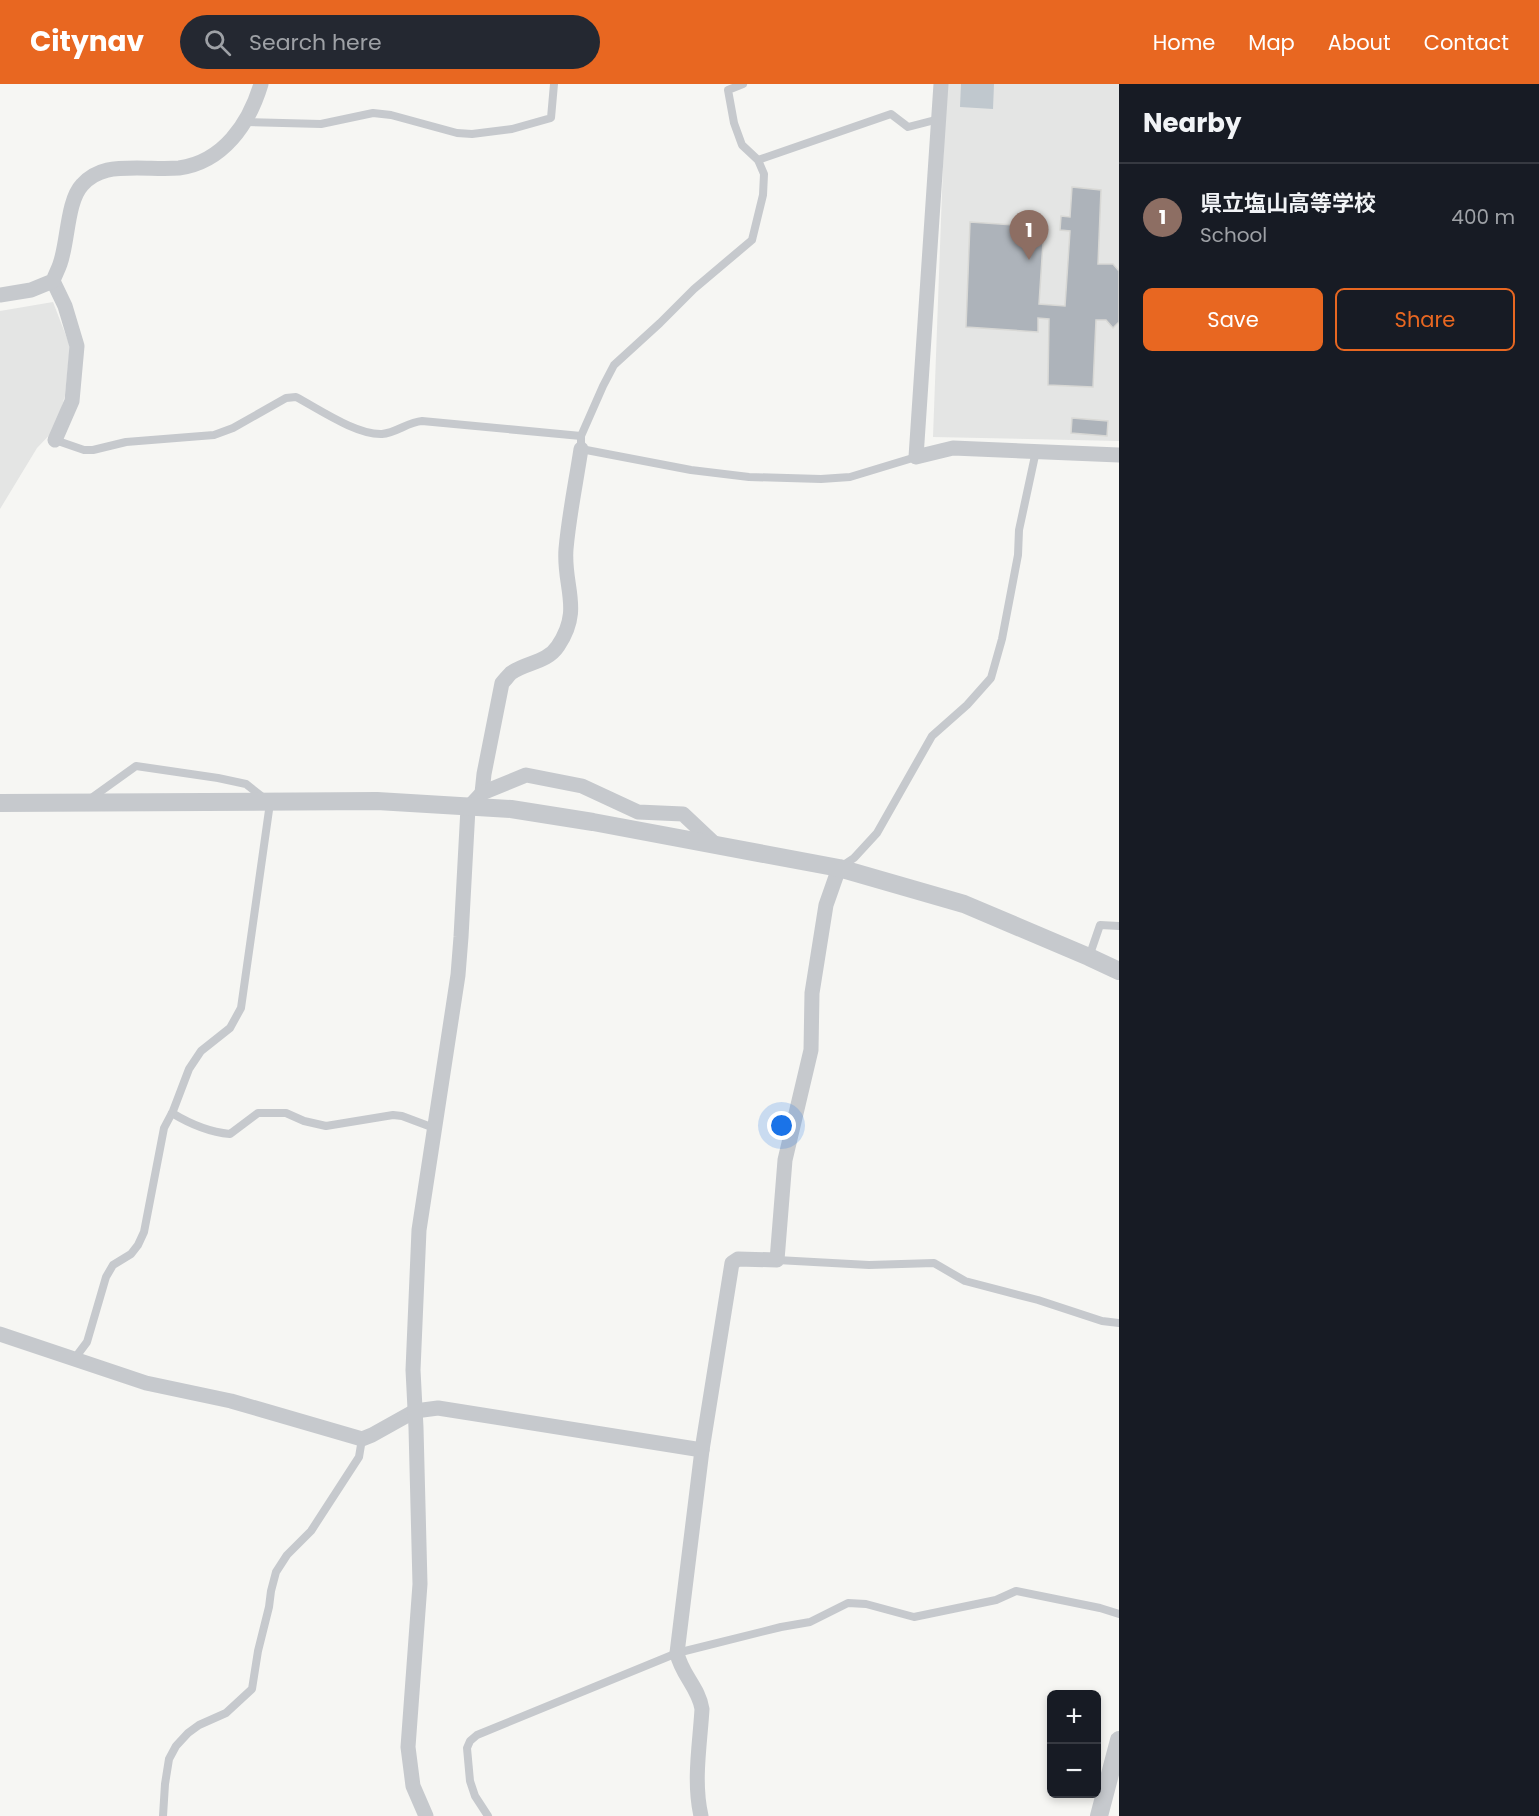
<!DOCTYPE html>
<meta charset="utf-8">
<style>
:root{--surface:#171b24;--page:#242831;--text:#f1f3f6;--muted:#9ea1a6;--line:#363941;--accent:#e86721}
body{margin:0;font-family:Poppins,"Noto Sans JP",sans-serif;background:var(--page);color:var(--text)}
.controls{position:absolute;right:18px;bottom:18px;display:grid;overflow:hidden;border-radius:9px;box-shadow:0 3px 9px #0003}
.controls button{width:54px;height:54px;display:grid;place-items:center;padding:0;border:0;border-bottom:2px solid var(--line);background:var(--surface);color:var(--text);font:30px sans-serif}
.you{position:absolute;left:782px;top:1042px;width:21px;height:21px;margin:-15px;border:4px solid #fff;border-radius:50%;background:#1a73e8;box-shadow:0 0 0 9px #1a73e833}
.badge{display:grid;place-items:center;width:39px;height:39px;border-radius:50%;background:var(--accent);color:#fff;font-size:20px;font-weight:700}
.pin{position:absolute;translate:-50% -50px;filter:drop-shadow(0 2px 3px #0008)}
.pin::after{content:'';position:absolute;top:32px;width:21px;height:18px;background:inherit;clip-path:polygon(0 0,100% 0,50% 100%)}
.list{margin:0;padding:0;list-style:none}
h2{display:flex;justify-content:space-between;align-items:center;height:78px;margin:0;padding:0 24px;font-size:26px}
h2 small{font-size:20px;font-weight:400;color:var(--muted)}
.list li{display:grid;grid-template-columns:39px 1fr auto;gap:18px;align-items:center;box-sizing:border-box;height:108px;padding:0 24px;border-top:2px solid var(--line)}
.list b{display:block;font-size:22px;white-space:nowrap}
.list p{margin:0;font-size:20px;white-space:nowrap;color:var(--muted)}
.list em{font-size:20px;font-style:normal;color:var(--muted)}
.actions{display:flex;gap:12px;padding:18px 24px}
.actions a{flex:1;padding:14px 0;border:2px solid var(--accent);border-radius:9px;text-align:center;font-size:21px;color:var(--accent)}
.actions .main{background:var(--accent);color:#fff}
.icon{flex:none;width:33px;height:33px;fill:none;stroke:currentColor;stroke-width:2;stroke-linecap:round;stroke-linejoin:round}
.map{position:relative;flex:none;width:1119px;height:1732px;overflow:hidden}
header{display:flex;align-items:center;gap:36px;box-sizing:border-box;height:84px;padding:0 30px;background:var(--accent);color:#fff}
header strong{font-size:28px}
nav{display:flex;gap:33px;margin-inline-start:auto;font-size:21px}
.search{width:420px;height:54px;background:var(--page);display:flex;align-items:center;gap:15px;box-sizing:border-box;padding:0 21px;border-radius:33px;color:var(--muted);font-size:22px}
main{display:flex}
aside{flex:1;background:var(--surface)}
.map>svg:first-child{display:block}
</style>
<header>
<strong>Citynav</strong>
<div class="search"><svg class="icon" aria-label="search" viewBox="0 0 24 24"><circle cx="10" cy="10" r="6"/><path d="M15 15l6 6"/></svg>Search here</div>
<nav><a>Home</a><a>Map</a><a>About</a><a>Contact</a></nav>
</header>
<main>
<div class="map">
<svg width="1119" height="1732" viewBox="0 0 1119 1732">
<rect width="100%" height="100%" fill="#f6f6f3"/>
<!-- built -->
<g fill="#e4e5e4">
<path d="M946 0H1119V357L933 353Z"/>
<path d="M53 218 70 262 65 311 56 344 37 364 0 425V227Z"/>
</g>
<!-- water -->
<path fill="#c0c8ce" d="M961 0H994L993 25 960 23Z"/>
<!-- building -->
<g fill="#adb3ba" stroke="#d8d8d5" stroke-width="1.5">
<path d="M1072 103 1101 106 1098 180H1113L1119 187V238L1113 244 1106 236H1096L1093 303 1048 301 1049 235 1038 234V248L966 243 970 138 1044 143 1039 220 1065 222 1070 147 1060 146 1061 132 1070 133Z"/>
<path d="M1072 334 1108 337 1107 352 1071 349Z"/>
</g>
<g fill="none" stroke-linecap="round" stroke-linejoin="round">
<!-- service -->
<g stroke="#c6c9cd" stroke-width="8">
<path d="M743 0 728 6 734 39 742 61 758 76 764 90 763 111 752 156 694 205 660 239 614 281 603 302 581 352V365L691 386 749 393 821 395 850 393 916 373"/>
<path d="M246 38 321 40 373 29 391 31 457 49 472 50 512 45 551 34 554 0"/>
<path d="M758 76 891 30 908 43 939 35"/>
<path d="M55 356 84 366H93L126 358 214 351 233 344 286 314 296 313C319 325 356 351 382 350 396 349 408 338 422 337L581 352"/>
<path d="M842 782 854 774 877 749 932 652 967 621 991 594 1002 555 1018 471 1019 446 1036 367"/>
<path d="M1089 873 1100 841 1119 842"/>
<path d="M172 1029C190 1040 208 1048 230 1050L258 1029H286L304 1037 326 1042 393 1031 402 1032 434 1044"/>
<path d="M777 1176 869 1181 934 1179 965 1197 1038 1216 1102 1237 1119 1239"/>
<path d="M75 1274 87 1258 106 1193 113 1181 131 1170 138 1161 144 1148 164 1044 173 1027 189 985 201 967 230 944 241 924 270 719 246 700 218 694 136 682 90 715"/>
<path d="M163 1732 165 1700 169 1675 176 1662 188 1649 199 1641 226 1629 252 1605 258 1567 269 1523 271 1507 276 1488 287 1471 311 1447 359 1373 362 1355"/>
<path d="M488 1732 475 1712 470 1697 467 1664 470 1657 477 1651 677 1569 781 1543 810 1538 848 1519 866 1520 914 1533 996 1516 1016 1507 1100 1524 1119 1530"/>
</g>
<!-- minor -->
<g stroke="#c6c9cd" stroke-width="15">
<path d="M941 0 916 373 953 364 1119 371"/>
<path d="M53 197 65 222 77 262 72 317 55 356"/>
<path d="M0 211 31 206 53 197C55 191 58 186 60 180 68 158 67 117 82 101 97 84 116 84 137 84 151 84 165 85 179 84 223 78 249 40 261 0"/>
<path d="M482 709 484 690 502 599C505 596 508 592 511 589 526 578 547 579 558 562 583 525 563 503 566 465 569 431 576 398 581 365"/>
<path d="M0 1250 146 1299 231 1317 362 1355 372 1351 415 1327 438 1324 702 1366"/>
<path d="M426 1732 413 1702 408 1663 420 1500 416 1344 413 1286 419 1146 458 891 461 853 468 724 482 709 526 691 582 702 638 728 683 730 717 762"/>
<path d="M701 1732C693 1697 700 1660 702 1625 699 1604 681 1590 677 1569L702 1366 732 1179 738 1175 777 1176 785 1076 811 966 812 909 826 821 839 784"/>
</g>
<!-- tertiary -->
<g stroke="#c6c9cd" stroke-width="18">
<path d="M0 719 377 717 511 725 593 738 839 784 964 820 1089 873 1119 887"/>
<path d="M1099 1732 1119 1656"/>
</g>
</g>
</svg>
<div class="controls">
<button>+</button>
<button>−</button>
</div>
<div class="you"></div>
<div class="pin badge" style="left:1029px;top:176px;background:#8d6e63">1</div>
</div>
<aside>
<h2>Nearby<small></small></h2>
<ul class="list">
<li><span class="badge" style="background:#8d6e63">1</span><div><b>県立塩山高等学校</b><p>School</p></div><em>400 m</em></li>
</ul>
<div class="actions"><a class="main">Save</a><a>Share</a></div>
</aside>
</main>
